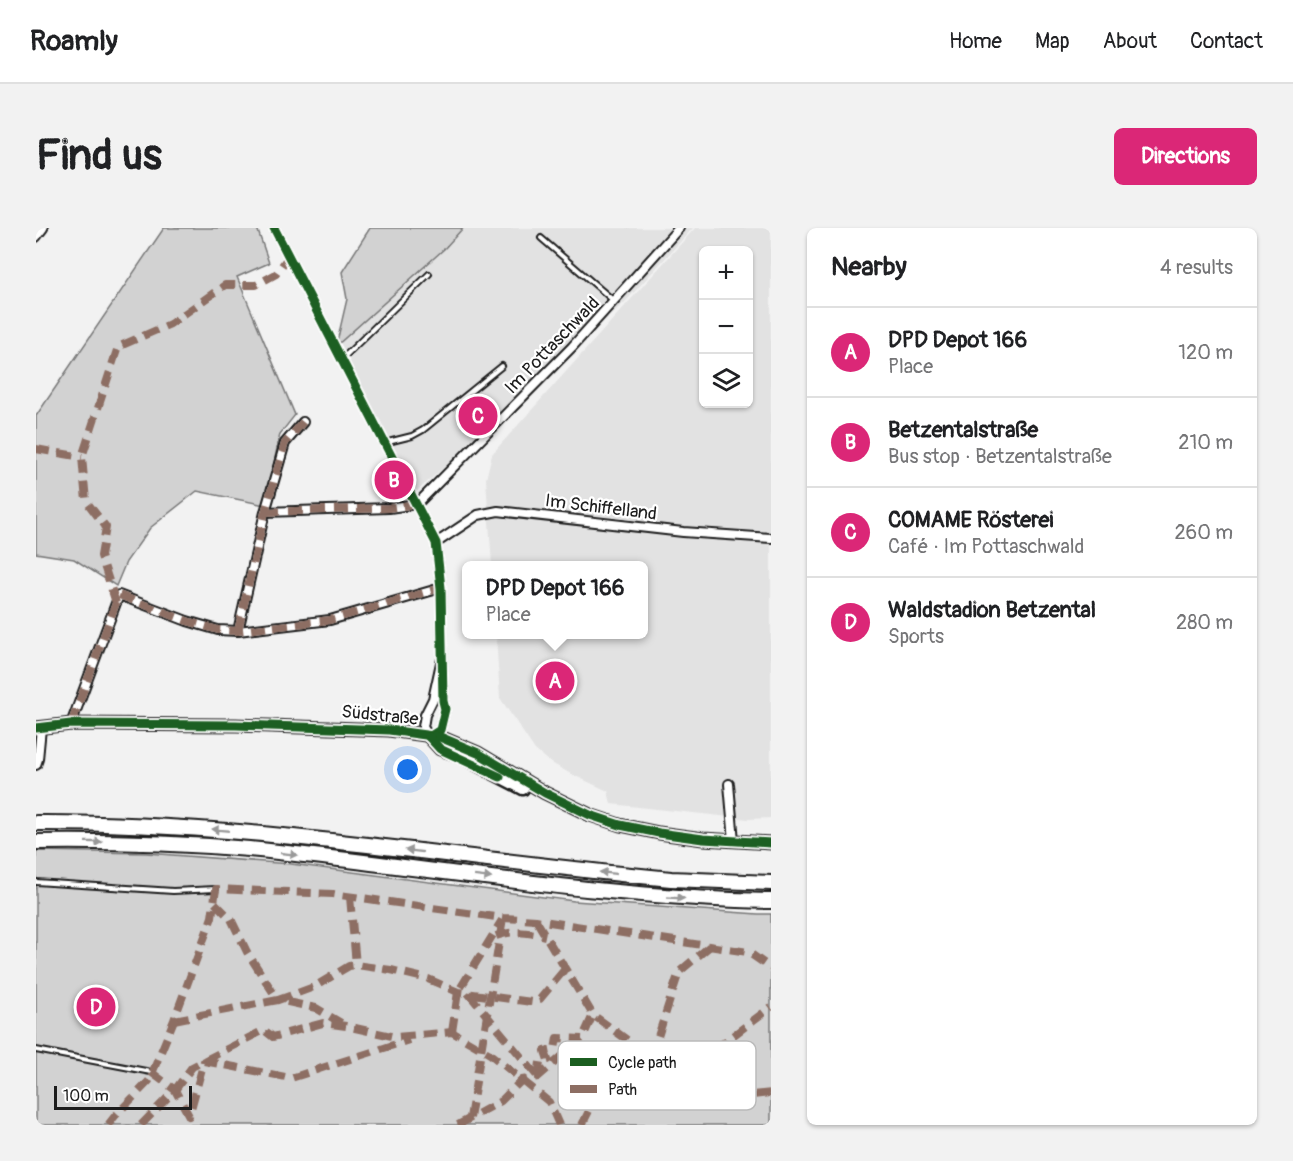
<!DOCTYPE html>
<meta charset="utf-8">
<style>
:root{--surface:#fff;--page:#f2f2f2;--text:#202124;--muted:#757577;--line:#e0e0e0;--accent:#db2777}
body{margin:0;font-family:Pangolin,sans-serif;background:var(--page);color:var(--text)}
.controls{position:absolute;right:18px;top:18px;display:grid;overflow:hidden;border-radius:9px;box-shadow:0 2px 4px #0004}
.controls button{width:54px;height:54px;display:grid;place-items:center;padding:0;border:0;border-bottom:2px solid var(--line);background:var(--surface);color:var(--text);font:30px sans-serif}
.scale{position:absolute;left:18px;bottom:15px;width:138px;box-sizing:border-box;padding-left:6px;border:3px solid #1c1c1c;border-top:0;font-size:16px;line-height:21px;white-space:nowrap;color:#1c1c1c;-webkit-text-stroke:4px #fff;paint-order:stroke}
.you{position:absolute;left:372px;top:542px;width:21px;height:21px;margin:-15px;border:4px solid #fff;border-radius:50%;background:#1a73e8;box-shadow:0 0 0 9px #1a73e833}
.badge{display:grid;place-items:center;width:39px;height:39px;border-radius:50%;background:var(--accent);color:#fff;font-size:20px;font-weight:700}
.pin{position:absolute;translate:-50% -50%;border:3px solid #fff;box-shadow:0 2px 6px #0006}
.popup{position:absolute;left:426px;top:333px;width:186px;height:78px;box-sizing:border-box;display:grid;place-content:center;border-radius:9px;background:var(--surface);filter:drop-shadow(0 2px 4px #0005);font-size:20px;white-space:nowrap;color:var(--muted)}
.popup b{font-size:22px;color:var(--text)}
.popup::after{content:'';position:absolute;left:50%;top:100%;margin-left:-12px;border:12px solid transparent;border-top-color:var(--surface)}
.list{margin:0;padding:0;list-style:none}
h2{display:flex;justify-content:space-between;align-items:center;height:78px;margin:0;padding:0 24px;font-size:26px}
h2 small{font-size:20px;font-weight:400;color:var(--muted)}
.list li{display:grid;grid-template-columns:39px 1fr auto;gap:18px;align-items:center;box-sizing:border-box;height:90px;padding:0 24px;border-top:2px solid var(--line)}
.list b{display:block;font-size:22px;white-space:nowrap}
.list p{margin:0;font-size:20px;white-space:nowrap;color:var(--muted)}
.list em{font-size:20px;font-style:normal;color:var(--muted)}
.icon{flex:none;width:33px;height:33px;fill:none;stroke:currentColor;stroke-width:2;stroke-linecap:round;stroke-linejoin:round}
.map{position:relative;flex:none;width:735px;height:897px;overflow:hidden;border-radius:9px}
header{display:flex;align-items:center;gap:36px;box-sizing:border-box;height:84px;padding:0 30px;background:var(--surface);border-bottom:2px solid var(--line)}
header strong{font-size:28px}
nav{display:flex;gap:33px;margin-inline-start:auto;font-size:21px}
.intro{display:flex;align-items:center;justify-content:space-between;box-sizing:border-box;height:144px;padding:0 36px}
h1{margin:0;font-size:42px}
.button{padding:15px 27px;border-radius:9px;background:var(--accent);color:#fff;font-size:21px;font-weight:700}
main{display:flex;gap:36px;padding:0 36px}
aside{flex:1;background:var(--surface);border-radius:9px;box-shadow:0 2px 4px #0004}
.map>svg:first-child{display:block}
</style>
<header>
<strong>Roamly</strong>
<nav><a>Home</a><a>Map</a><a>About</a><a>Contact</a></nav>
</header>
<div class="intro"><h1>Find us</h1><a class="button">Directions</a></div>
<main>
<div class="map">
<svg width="735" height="897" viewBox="0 0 735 897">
<rect width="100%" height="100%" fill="#f2f2f2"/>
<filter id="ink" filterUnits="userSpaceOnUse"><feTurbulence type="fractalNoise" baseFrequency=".0167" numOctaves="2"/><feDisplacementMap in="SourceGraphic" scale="12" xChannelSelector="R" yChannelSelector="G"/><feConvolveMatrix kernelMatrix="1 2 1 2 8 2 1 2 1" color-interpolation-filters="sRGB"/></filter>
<g filter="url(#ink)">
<!-- built -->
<g fill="#e2e2e2" fill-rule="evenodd">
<path d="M427 0H657L590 73 464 189 379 265 300 118 408 21Z"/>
<path d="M659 0H735V590L712 591 575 576 572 563 535 546 512 533 499 522 464 470 460 407 608 406V338L456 337 450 251 456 226ZM668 22H712V176H668Z"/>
</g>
<!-- green -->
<g fill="#d2d2d2" stroke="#777" stroke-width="1.5">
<path d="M128 0H221L233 35 201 49 259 187 244 206 229 277 161 263 114 300 90 334 80 358 38 331 0 325V188Z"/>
<path d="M334 0H427L408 21 300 118 311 71 306 44Z"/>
<path d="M0 623 110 625 255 636 538 673 722 686H735V897H0Z"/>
</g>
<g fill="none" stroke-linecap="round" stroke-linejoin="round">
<!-- lane casing -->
<g stroke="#1c1c1c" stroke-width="8">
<g id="lane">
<path d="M505 10 578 73"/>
<path d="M305 132 393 46"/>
<path d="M348 215 376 208 387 202 466 138"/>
<path d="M0 654 137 663 180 661"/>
<path d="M0 822 115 844"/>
</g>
</g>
<!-- street casing -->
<g stroke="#1c1c1c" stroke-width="12">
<g id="street">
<path d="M238 0 400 315 405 360 407 473 409 481 404 502 393 509 387 499 389 487 397 471 406 430"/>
<path d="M0 9 7 0"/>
<path d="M381 276 536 119 643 0"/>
<path d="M229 284 353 280 381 276"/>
<path d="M400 315 442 287 462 283 647 304 735 310"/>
<path d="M202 403 229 284 249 215 267 194"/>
<path d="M35 496 83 367 151 393 182 402 202 403 294 392 405 360"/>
<path d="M0 537 2 531 5 500"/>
<path d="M693 556 698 613"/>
</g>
</g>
<!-- secondary casing -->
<g stroke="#1c1c1c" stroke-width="15">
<g id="secondary">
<path d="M0 500 35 496 200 497 353 502 404 509 442 525 509 565 554 587 584 597 623 605 667 611 735 615"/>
<path d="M393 509 404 521 423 528 487 561"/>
</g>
</g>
<!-- highway casing -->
<g stroke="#1c1c1c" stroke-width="18">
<g id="highway">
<path d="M0 595C196 594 390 626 585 646L635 651 735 655"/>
<path d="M0 614C71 613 142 615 213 621 387 638 560 670 735 673"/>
</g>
</g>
<!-- lane -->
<use href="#lane" stroke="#fff" stroke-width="4"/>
<!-- street -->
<use href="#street" stroke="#fff" stroke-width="8"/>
<!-- secondary -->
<use href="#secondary" stroke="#fff" stroke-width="10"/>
<!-- highway -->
<use href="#highway" stroke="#fff" stroke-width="14"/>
<!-- quiet -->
<g stroke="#8d6e63" stroke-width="8" stroke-dasharray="15 8" stroke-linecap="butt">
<path d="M0 221 46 229"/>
<path d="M229 284 353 280 381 276"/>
<path d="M80 375 65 328 70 299 50 273 46 229 82 119 134 96 189 57H220L240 46 252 29"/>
<path d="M202 403 229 284 249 215 267 194"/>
<path d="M35 496 83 367 151 393 182 402 202 403 294 392 405 360"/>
<path d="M314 669 320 737"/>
<path d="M179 675 195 691 211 724 242 772 278 759 313 738 320 737 355 742 392 751 422 764 496 774 504 771 529 741"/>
<path d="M500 692 557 787 642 849H693L716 867 735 865"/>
<path d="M460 708C477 702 491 704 509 708"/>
<path d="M432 765 502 849"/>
<path d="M138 792 242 772 280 780 305 795"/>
<path d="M416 804 422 764 466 692"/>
<path d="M632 842 605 872 598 868 597 859 615 830 643 744 674 718"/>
<path d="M115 844 139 862 153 888 168 833 255 850 373 812"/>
<path d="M502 849 504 834 512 832 509 823 519 821 521 810 546 811"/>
<path d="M642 849 735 779"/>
<path d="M434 890 467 690"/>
<path d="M72 897 79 888 113 853 138 792 176 689 180 661 297 666 467 690 500 692 712 724 735 740"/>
<path d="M105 897 139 862 156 839 228 802 237 809 287 795 310 798 360 809 416 804 454 826 513 874 523 897"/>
<path d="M422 897 465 873 486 852 502 849 546 811 557 787"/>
<path d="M546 897 558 873 574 858 578 839 598 817"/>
</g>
<!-- cycleway casing -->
<g stroke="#fff" stroke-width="13">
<g id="cycleway">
<path d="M238 0 400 315 405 360 407 473 409 481 404 502 393 509"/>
<path d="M0 500 35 496 200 497 353 502 404 509 442 525 509 565 554 587 584 597 623 605 667 611 735 615"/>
<path d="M393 509 404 521 464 549"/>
</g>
</g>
<!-- cycleway -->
<use href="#cycleway" stroke="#1b5e20" stroke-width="9"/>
</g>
<!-- one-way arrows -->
<defs><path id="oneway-solid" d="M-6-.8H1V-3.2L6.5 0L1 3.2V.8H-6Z" transform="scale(1.5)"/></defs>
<g fill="#999">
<use href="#oneway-solid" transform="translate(184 602) rotate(-175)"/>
<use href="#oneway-solid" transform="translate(58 614) rotate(1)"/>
<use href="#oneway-solid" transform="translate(378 623) rotate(-173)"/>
<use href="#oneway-solid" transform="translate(253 626) rotate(6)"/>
<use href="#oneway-solid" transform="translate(572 645) rotate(-174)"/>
<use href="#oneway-solid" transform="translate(447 649) rotate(7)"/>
<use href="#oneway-solid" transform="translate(640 670) rotate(3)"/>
</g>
</g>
<g text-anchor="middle" stroke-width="4.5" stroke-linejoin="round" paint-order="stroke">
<!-- street labels -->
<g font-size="18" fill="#1c1c1c" stroke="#fff">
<text transform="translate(516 117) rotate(-46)" y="6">Im Pottaschwald</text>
<text transform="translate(565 279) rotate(7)" y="6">Im Schiffelland</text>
<text transform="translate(344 487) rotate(6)" y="6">Südstraße</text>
</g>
</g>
<!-- legend -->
<rect x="522" y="813" width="198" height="69" rx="9" fill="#fff" stroke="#bbb" stroke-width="1.5"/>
<rect x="534" y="830" width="27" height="8" fill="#1b5e20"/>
<rect x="534" y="857" width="27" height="8" fill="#8d6e63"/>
<g font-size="16" fill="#1c1c1c">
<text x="572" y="840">Cycle path</text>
<text x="572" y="867">Path</text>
</g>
</svg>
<div class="controls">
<button>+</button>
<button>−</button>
<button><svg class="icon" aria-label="layers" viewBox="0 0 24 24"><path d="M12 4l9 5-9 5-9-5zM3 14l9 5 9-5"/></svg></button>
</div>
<div class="scale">100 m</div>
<div class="you"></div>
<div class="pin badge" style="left:519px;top:453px">A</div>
<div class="popup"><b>DPD Depot 166</b>Place</div>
<div class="pin badge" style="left:358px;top:252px">B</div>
<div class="pin badge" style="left:442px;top:188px">C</div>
<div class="pin badge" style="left:60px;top:779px">D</div>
</div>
<aside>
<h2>Nearby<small>4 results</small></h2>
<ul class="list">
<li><span class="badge">A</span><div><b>DPD Depot 166</b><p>Place</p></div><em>120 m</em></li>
<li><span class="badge">B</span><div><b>Betzentalstraße</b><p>Bus stop · Betzentalstraße</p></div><em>210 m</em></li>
<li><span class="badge">C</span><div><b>COMAME Rösterei</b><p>Café · Im Pottaschwald</p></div><em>260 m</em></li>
<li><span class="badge">D</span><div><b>Waldstadion Betzental</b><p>Sports</p></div><em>280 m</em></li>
</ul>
</aside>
</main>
